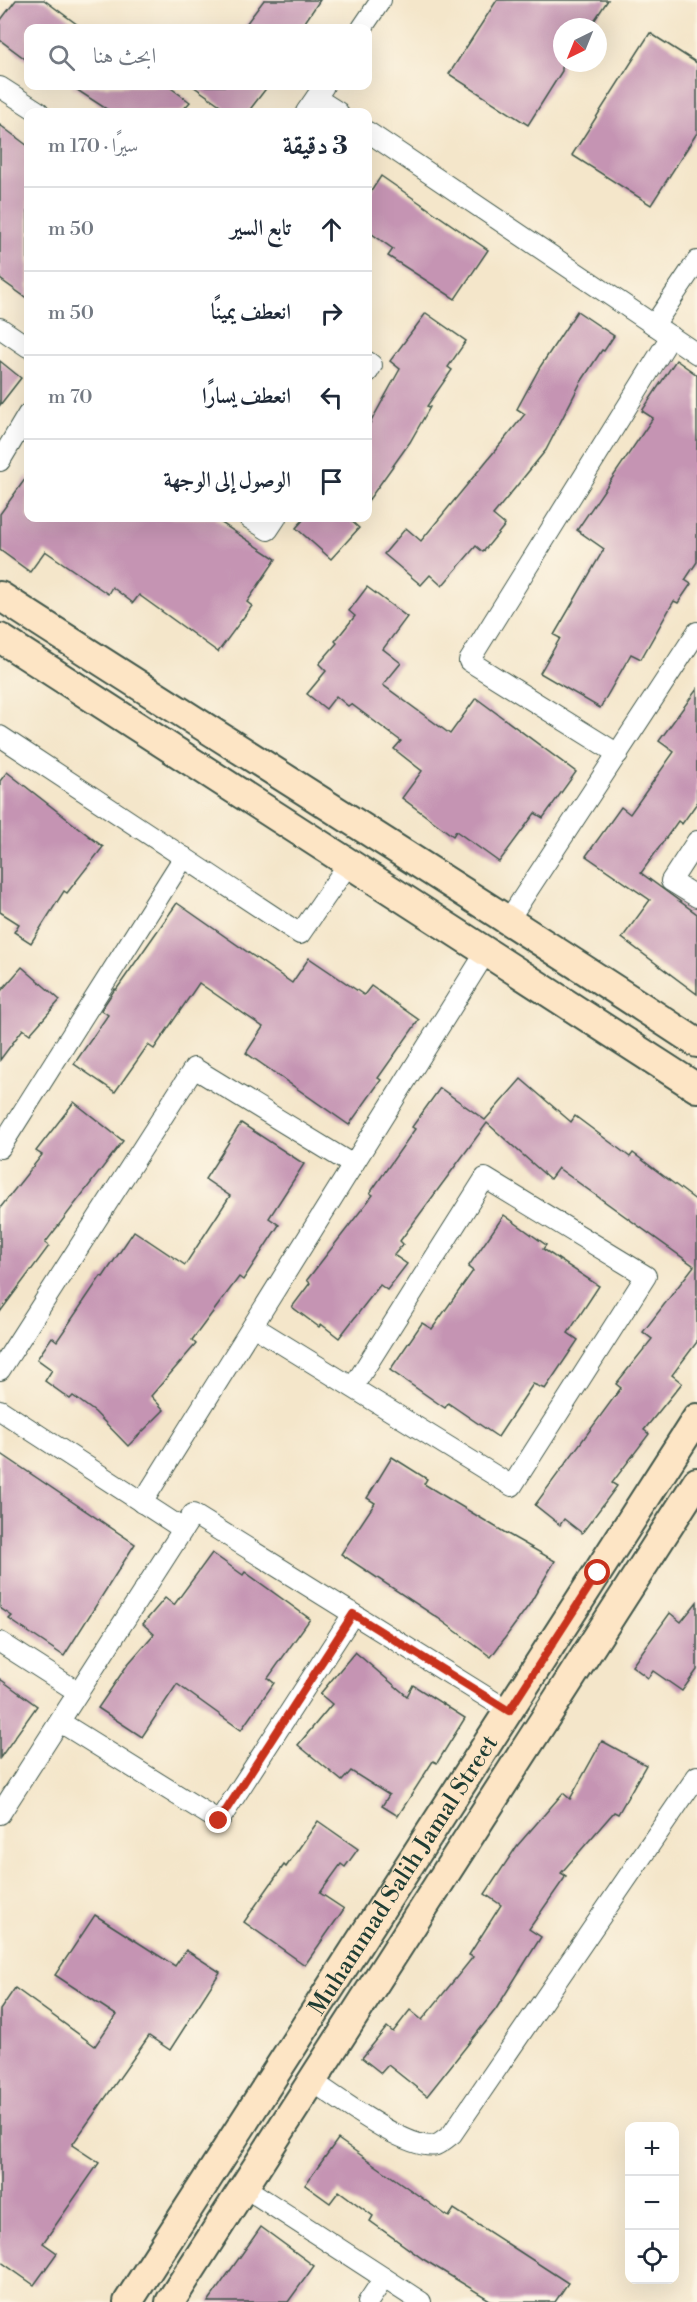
<!DOCTYPE html>
<html lang="ar">
<meta charset="utf-8">
<style>
:root{--surface:#fff;--page:#f6f6f7;--text:#1f2937;--muted:#747a83;--line:#e0e1e3}
body{margin:0;font-family:"Libre Bodoni",Amiri,serif;background:var(--page);color:var(--text);direction:rtl}
.controls{position:absolute;right:18px;bottom:18px;display:grid;overflow:hidden;border-radius:12px;box-shadow:0 6px 24px #0002}
.controls button{width:54px;height:54px;display:grid;place-items:center;padding:0;border:0;border-bottom:2px solid var(--line);background:var(--surface);color:var(--text);font:30px sans-serif}
.compass{position:absolute;left:553px;top:18px;width:54px;height:54px;border-radius:50%;background:var(--surface);box-shadow:0 6px 24px #0002;rotate:223deg}
.stop{position:absolute;width:18px;height:18px;margin:-14px;border:4px solid #c8321e;border-radius:50%;background:#fff}
.stop.end{background:#c8321e;border-color:#fff;box-shadow:0 2px 6px #0008}
.list{margin:0;padding:0;list-style:none}
h2{display:flex;justify-content:space-between;align-items:center;height:78px;margin:0;padding:0 24px;font-size:26px}
h2 small{font-size:20px;font-weight:400;color:var(--muted)}
.list li{display:grid;grid-template-columns:39px 1fr auto;gap:18px;align-items:center;box-sizing:border-box;height:84px;padding:0 24px;border-top:2px solid var(--line)}
.list b{display:block;font-size:22px;white-space:nowrap}
.list em{font-size:20px;font-style:normal;color:var(--muted)}
.icon{flex:none;width:33px;height:33px;fill:none;stroke:currentColor;stroke-width:2;stroke-linecap:round;stroke-linejoin:round}
.map{position:relative;flex:none;width:697px;height:2302px;overflow:hidden;direction:ltr}
.search{position:absolute;background:var(--surface);box-shadow:0 6px 24px #0002;left:24px;top:24px;width:348px;height:66px;display:flex;align-items:center;gap:15px;box-sizing:border-box;padding:0 21px;border-radius:12px;color:var(--muted);font-size:22px}
.panel{position:absolute;background:var(--surface);box-shadow:0 6px 24px #0002;left:24px;top:108px;width:348px;height:414px;border-radius:12px;direction:rtl}
.map>svg:first-child{display:block}
</style>
<div class="map">
<svg width="697" height="2302" viewBox="0 0 697 2302">
<rect width="100%" height="100%" fill="#fcf5e5"/>
<filter id="ink" filterUnits="userSpaceOnUse"><feTurbulence type="fractalNoise" baseFrequency=".0167" numOctaves="2"/><feDisplacementMap in="SourceGraphic" scale="12" xChannelSelector="R" yChannelSelector="G"/><feConvolveMatrix kernelMatrix="1 2 1 2 8 2 1 2 1" color-interpolation-filters="sRGB"/></filter>
<filter id="wash" filterUnits="userSpaceOnUse"><feTurbulence type="fractalNoise" baseFrequency=".008" numOctaves="4" result="noise"/><feDisplacementMap in="SourceGraphic" scale="24" xChannelSelector="R" yChannelSelector="G"/><feGaussianBlur stdDeviation="1.35" result="paint"/><feColorMatrix in="noise" values="0 0 0 0 0 0 0 0 0 0 0 0 0 0 0 0 0 1.4 0 .05"/><feComposite in="paint" operator="in"/></filter>
<g filter="url(#wash)">
<rect width="100%" height="100%" fill="#f4e6ca"/>
<g id="blocks">
<!-- building -->
<g fill="#c594b3">
<path d="M16 0H44L82 28H28V61L0 40V21Z"/>
<path d="M264 0H320L301 28H243Z"/>
<path d="M497 0H608L590 27H562V71L528 125 449 74Z"/>
<path d="M650 33 697 63V133L651 205 572 155Z"/>
<path d="M71 86H168L190 102 181 112H111Z"/>
<path d="M193 86H268L248 112H230Z"/>
<path d="M0 125 28 146V299L0 279Z"/>
<path d="M381 176 488 250 455 299 388 256 393 249 368 231V196Z"/>
<path d="M577 311 614 336 604 351 602 350 581 382 546 450 493 515 505 525 483 552 476 546 442 586 430 575 421 585 384 554 406 528 421 541 525 414 517 409 540 367Z"/>
<path d="M426 313 466 341 448 367 452 370 427 406 430 407 410 442 368 501V427L400 369 390 361Z"/>
<path d="M676 360 697 375V562L685 580 691 584 678 603 674 601 641 659 631 654 600 708 540 673 560 638 554 635 604 549 577 530 653 418 642 411Z"/>
<path d="M0 361 21 378 0 405Z"/>
<path d="M28 475V518H214L276 559 247 602 252 606 218 652 139 595 133 603 112 587 108 594 45 551 30 572 0 550V514Z"/>
<path d="M305 518H348L359 528 331 559 296 528Z"/>
<path d="M367 587 407 617 383 649 401 663 383 685 450 734 476 698 576 772 543 818 535 813 499 862 456 831 453 836 402 798 422 771 394 749 401 741 351 704 348 706 336 696 326 709 307 694 326 671 319 664 337 643 335 641 355 616 349 611Z"/>
<path d="M697 689V803L682 824 678 821 641 873 697 914V994L622 938 650 900 586 856 621 807 630 814 674 752 659 741Z"/>
<path d="M7 772 103 847 67 893 64 891 31 943 14 932 19 924 0 912V781Z"/>
<path d="M177 903 292 983 309 958 364 995 371 986 419 1020 378 1078 381 1080 349 1125 246 1053 263 1027 199 983 154 1049 148 1045 115 1092 74 1064 108 1015 101 1010 115 989 116 990Z"/>
<path d="M22 967 60 1000 30 1034 23 1029 0 1060V992Z"/>
<path d="M521 1079 571 1122 575 1116 630 1157 633 1153 697 1201V1342L672 1375 682 1383 644 1430 649 1434 612 1483 617 1486 582 1533 564 1519 560 1525 535 1505 621 1388 616 1384 652 1339 643 1332 694 1266 558 1168 550 1179 487 1123 400 1241 403 1244 394 1255 407 1264 387 1290 380 1285 339 1338 321 1324 319 1327 292 1307 310 1283 307 1280 373 1195 370 1193 415 1129 412 1127 440 1088 485 1120Z"/>
<path d="M74 1102 123 1141 45 1243 49 1246 0 1312V1208L42 1155 36 1151Z"/>
<path d="M241 1123 304 1164 269 1218 279 1225 243 1280 239 1277 192 1340 196 1344 151 1396 164 1410 128 1446 95 1412 73 1396 70 1399 45 1381 52 1370 37 1359 52 1337 57 1341 101 1276 103 1277 134 1231 185 1265 230 1196 205 1179Z"/>
<path d="M504 1215 546 1245 543 1249 599 1286 568 1333 578 1340 545 1389 533 1384 498 1437 448 1403 445 1408 390 1370 422 1323 432 1329 473 1271 468 1267Z"/>
<path d="M0 1453 135 1544 64 1656 9 1619 12 1616 0 1608Z"/>
<path d="M392 1457 427 1479 424 1484 504 1532 555 1561 529 1605 491 1657 438 1618 341 1554 375 1503 367 1498Z"/>
<path d="M212 1553 243 1575 245 1572 310 1619 268 1678 274 1683 241 1730 177 1684 142 1737 98 1708 128 1664 154 1634 143 1624 165 1598 174 1605Z"/>
<path d="M697 1602V1670L682 1691 653 1671 648 1678 632 1666 670 1613 681 1622Z"/>
<path d="M355 1652 407 1696 413 1685 465 1718 437 1763 433 1761 398 1816 382 1806 389 1795 351 1771 342 1781 298 1745 332 1704 320 1694Z"/>
<path d="M0 1679 37 1706 0 1758Z"/>
<path d="M602 1741 646 1765 618 1814 614 1812 561 1873 566 1876 529 1929 541 1937 496 2009 427 2096 388 2065 381 2073 362 2058 387 2027 393 2032 410 2010 422 2020 473 1957 469 1955 501 1905 485 1894 517 1846 563 1793 570 1799Z"/>
<path d="M318 1821 358 1849 345 1867 341 1864 320 1893 344 1909 305 1965 244 1922 284 1865 286 1867Z"/>
<path d="M95 1915 175 1966 186 1950 220 1972 170 2050 149 2036 72 2145 99 2163 43 2243 57 2253 34 2285 0 2261V2010L15 1988 95 2046 116 2015 55 1975Z"/>
<path d="M338 2139 449 2217 454 2209 568 2283 555 2302H493L423 2259 370 2221 373 2216 339 2191 330 2203 305 2185Z"/>
<path d="M261 2227 314 2266 288 2302H208Z"/>
</g>
</g>
</g>
<g filter="url(#ink)">
<use href="#blocks" fill-opacity="0" stroke="#3f564a" stroke-width="1.5"/>
<g fill="none" stroke-linecap="round" stroke-linejoin="round">
<!-- street casing -->
<g stroke="#3f564a" stroke-width="22">
<g id="street">
<path d="M362 28 381 0"/>
<path d="M0 87 39 112"/>
<path d="M316 98 338 112"/>
<path d="M306 112 324 86"/>
<path d="M368 132 697 354"/>
<path d="M654 325 697 261"/>
<path d="M0 328 28 347"/>
<path d="M368 362 372 365 368 372"/>
<path d="M0 461 28 414"/>
<path d="M249 518 268 530 276 518"/>
<path d="M0 736 300 934 349 863"/>
<path d="M618 754 469 661 671 336"/>
<path d="M697 841 671 881 697 897"/>
<path d="M509 919 697 632"/>
<path d="M0 1148 184 857"/>
<path d="M253 1326 512 1486 646 1276 485 1178 353 1387"/>
<path d="M0 1370 194 1068 353 1165"/>
<path d="M0 1410 183 1529"/>
<path d="M142 1503 486 952"/>
<path d="M0 1642 78 1692"/>
<path d="M60 1722 219 1821 353 1614"/>
<path d="M0 1814 193 1514 509 1711"/>
<path d="M312 2081C336 2097 409 2152 436 2145 441 2143 447 2138 452 2134L697 1776"/>
<path d="M244 2187 421 2302"/>
<path d="M368 2302 384 2278"/>
</g>
</g>
<!-- secondary casing -->
<g stroke="#3f564a" stroke-width="32">
<g id="secondary">
<path d="M0 596C232 746 466 891 697 1043"/>
<path d="M0 638 697 1088"/>
<path id="s1" d="M128 2302 697 1418"/>
<path d="M170 2302 697 1482"/>
</g>
</g>
<!-- street -->
<use href="#street" stroke="#fff" stroke-width="20"/>
<!-- secondary -->
<use href="#secondary" stroke="#fde5c5" stroke-width="28"/>
</g>
</g>
<g fill="none" stroke-linecap="round" stroke-linejoin="round" filter="url(#ink)">
<!-- route -->
<path stroke="#c8321e" stroke-width="8" d="M219 1821 353 1614 509 1711 598 1573"/>
</g>
<g text-anchor="middle" stroke-width="6" stroke-linejoin="round" paint-order="stroke">
<!-- street labels -->
<g font-size="24" fill="#1f3d34" stroke="#fcf5e5">
<text dy="8" stroke="none"><textPath href="#s1" startOffset="508">Muhammad Salih Jamal Street</textPath></text>
</g>
</g>
</svg>
<div class="controls">
<button>+</button>
<button>−</button>
<button><svg class="icon" aria-label="locate" viewBox="0 0 24 24"><circle cx="12" cy="12" r="6"/><path d="M12 2v4M12 18v4M2 12h4M18 12h4"/></svg></button>
</div>
<svg class="compass" viewBox="-18 -18 36 36"><path d="M0-13l5 13h-10z" fill="#e53935"/><path d="M0 13l5-13h-10z" fill="#747a83"/></svg>
<div class="stop" style="left:598px;top:1573px"></div>
<div class="stop end" style="left:219px;top:1821px"></div>
<div class="search"><svg class="icon" aria-label="search" viewBox="0 0 24 24"><circle cx="10" cy="10" r="6"/><path d="M15 15l6 6"/></svg>ابحث هنا</div>
<section class="panel">
<h2>3 دقيقة<small>سيرًا · 170 m</small></h2>
<ul class="list">
<li><svg class="icon" aria-label="ahead" viewBox="0 0 24 24"><path d="M12 20V5M6 11l6-6 6 6"/></svg><div><b>تابع السير</b></div><em>50 m</em></li>
<li><svg class="icon" aria-label="right" viewBox="0 0 24 24"><path d="M7 20v-9h11M14 6l5 5-5 5"/></svg><div><b>انعطف يمينًا</b></div><em>50 m</em></li>
<li><svg class="icon" aria-label="left" viewBox="0 0 24 24"><path d="M17 20v-9H6M10 6l-5 5 5 5"/></svg><div><b>انعطف يسارًا</b></div><em>70 m</em></li>
<li><svg class="icon" aria-label="arrive" viewBox="0 0 24 24"><path d="M6 21V4h12l-3 4 3 4H6"/></svg><div><b>الوصول إلى الوجهة</b></div></li>
</ul>
</section>
</div>
